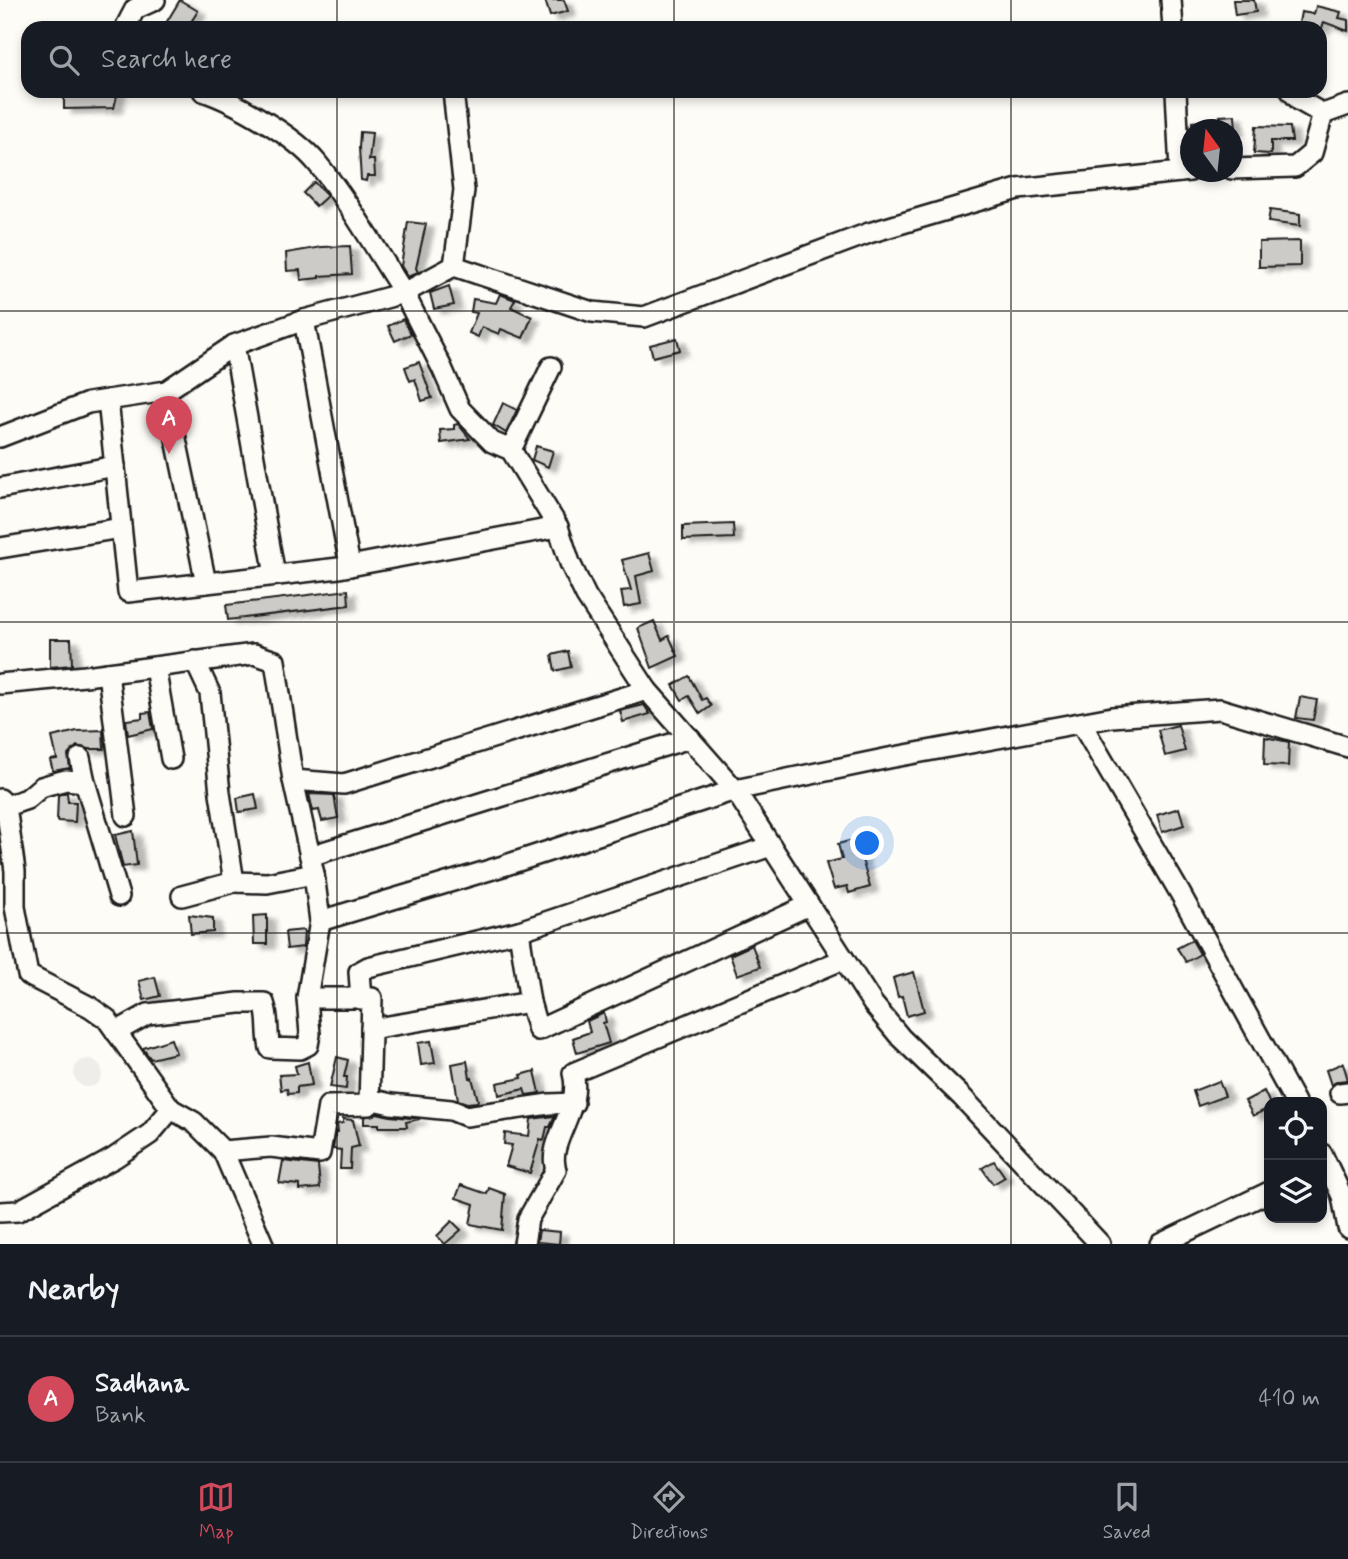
<!DOCTYPE html>
<style>
:root{--surface:#171b24;--page:#242831;--text:#f1f3f6;--muted:#9ea1a6;--line:#363941;--accent:#d1495b}
body{margin:0;font-family:Mynerve,sans-serif;background:var(--page);color:var(--text)}
.controls{position:absolute;right:21px;bottom:21px;display:grid;overflow:hidden;border-radius:14px;box-shadow:0 4px 10px #0003}
.controls button{width:63px;height:63px;display:grid;place-items:center;padding:0;border:0;border-bottom:2px solid var(--line);background:var(--surface);color:var(--text);font:35px sans-serif}
.compass{position:absolute;left:1180px;top:119px;width:63px;height:63px;border-radius:50%;background:var(--surface);box-shadow:0 4px 10px #0003;rotate:345deg}
.you{position:absolute;left:868px;top:844px;width:24px;height:24px;margin:-18px;border:5px solid #fff;border-radius:50%;background:#1a73e8;box-shadow:0 0 0 10px #1a73e833}
.badge{display:grid;place-items:center;width:46px;height:46px;border-radius:50%;background:var(--accent);color:#fff;font-size:23px;font-weight:700}
.pin{position:absolute;translate:-50% -58px;filter:drop-shadow(0 2px 4px #0008)}
.pin::after{content:'';position:absolute;top:37px;width:24px;height:21px;background:inherit;clip-path:polygon(0 0,100% 0,50% 100%)}
.list{margin:0;padding:0;list-style:none}
h2{display:flex;justify-content:space-between;align-items:center;height:91px;margin:0;padding:0 28px;font-size:30px}
h2 small{font-size:23px;font-weight:400;color:var(--muted)}
.list li{display:grid;grid-template-columns:46px 1fr auto;gap:21px;align-items:center;box-sizing:border-box;height:126px;padding:0 28px;border-top:2px solid var(--line)}
.list b{display:block;font-size:26px;white-space:nowrap}
.list p{margin:0;font-size:23px;white-space:nowrap;color:var(--muted)}
.list em{font-size:23px;font-style:normal;color:var(--muted)}
.icon{flex:none;width:38px;height:38px;fill:none;stroke:currentColor;stroke-width:2;stroke-linecap:round;stroke-linejoin:round}
.map{position:relative;flex:none;width:1348px;height:1244px;overflow:hidden}
.search{position:absolute;background:var(--surface);box-shadow:0 4px 10px #0003;left:21px;right:21px;top:21px;height:77px;display:flex;align-items:center;gap:18px;box-sizing:border-box;padding:0 24px;border-radius:21px;color:var(--muted);font-size:26px}
.sheet{height:217px;background:var(--surface)}
nav{display:flex;justify-content:space-around;align-items:center;box-sizing:border-box;height:98px;border-top:2px solid var(--line);background:var(--surface);font-size:19px;color:var(--muted)}
nav a{display:grid;justify-items:center;gap:4px}
nav .on{color:var(--accent)}
.map>svg:first-child{display:block}
</style>
<div class="map">
<svg width="1348" height="1244" viewBox="0 0 1348 1244">
<defs>
<filter id="shadow"><feDropShadow dx="8" dy="4.5" stdDeviation="2" flood-color="#0004"/></filter>
</defs>
<rect width="100%" height="100%" fill="#fdfcf7"/>
<filter id="ink" filterUnits="userSpaceOnUse"><feTurbulence type="fractalNoise" baseFrequency=".0143" numOctaves="2"/><feDisplacementMap in="SourceGraphic" scale="14" xChannelSelector="R" yChannelSelector="G"/><feConvolveMatrix kernelMatrix="1 2 1 2 8 2 1 2 1" color-interpolation-filters="sRGB"/></filter>
<g filter="url(#ink)">
<!-- built -->
<circle fill="#eeede9" cx="88" cy="1073" r="14"/>
<!-- building -->
<g fill="#cccbc8" stroke="#1c1c1c" stroke-width="2" filter="url(#shadow)">
<path d="M180 0 198 11 187 28H163Z"/>
<path d="M545 0H564L568 11 550 16Z"/>
<path d="M1233 0H1254L1256 12 1235 15Z"/>
<path d="M1316 6 1341 12 1339 18 1348 20V31L1324 22 1322 28H1298L1301 12 1314 14Z"/>
<path d="M75 91H118L114 108 64 109V97H75Z"/>
<path d="M1235 115 1236 130H1192V122L1221 119 1220 116Z"/>
<path d="M1256 126 1290 127 1292 141H1271V154L1254 153Z"/>
<path d="M360 132 372 133 369 160H374L375 176H367L366 181 361 180 359 148Z"/>
<path d="M314 182 327 196 316 206 303 193Z"/>
<path d="M1270 210 1300 214V226L1268 222Z"/>
<path d="M408 222 426 224 416 268 418 272 408 277 401 266Z"/>
<path d="M1300 241V266L1259 267V242Z"/>
<path d="M350 246 352 274 319 276V278L301 280 300 270 287 271 286 253 322 247Z"/>
<path d="M449 286 454 305 434 309 430 293Z"/>
<path d="M500 294 515 300 511 307 532 317 523 338 501 329 499 334 482 327 478 337 469 333 477 313 471 312 473 299 496 303Z"/>
<path d="M403 319 411 334 395 341 388 326Z"/>
<path d="M677 338 680 350 653 357 650 345Z"/>
<path d="M419 362 432 398 422 401 415 379 410 381 405 367Z"/>
<path d="M503 403 517 410 506 433 493 425Z"/>
<path d="M458 424 470 439 441 443 440 430 454 429V425Z"/>
<path d="M536 446 553 451 548 467 532 460Z"/>
<path d="M733 524 734 538 683 540V526Z"/>
<path d="M649 553 654 571 636 576 641 604 624 607 621 591 631 590 622 560Z"/>
<path d="M348 590 349 605 228 620 226 605Z"/>
<path d="M654 621 662 640 669 636 678 656 652 668 638 628Z"/>
<path d="M50 639H71L72 665 50 667Z"/>
<path d="M568 651 571 667 555 671 552 655Z"/>
<path d="M689 676 702 700 706 698 711 706 700 714 689 696 682 700 673 685Z"/>
<path d="M1300 697 1317 700 1313 720 1296 718Z"/>
<path d="M644 705 650 714 623 722 620 711Z"/>
<path d="M150 712 153 729 128 735 126 720 142 718V713Z"/>
<path d="M1178 725 1185 751 1165 756 1158 730Z"/>
<path d="M103 730 104 749H89L77 746 68 755 70 768 53 771 50 760 57 759 52 737 77 731Z"/>
<path d="M1265 737 1289 742 1288 766 1264 765Z"/>
<path d="M67 792 68 802H76L75 822 57 821 58 795Z"/>
<path d="M255 794 258 809 239 812 237 798Z"/>
<path d="M309 794 334 795 338 818 322 821 319 810 313 811Z"/>
<path d="M1179 808 1184 825 1162 832 1157 815Z"/>
<path d="M133 831 137 865 123 867 115 835Z"/>
<path d="M856 839 870 887 849 893 847 886 834 889 826 863 842 859 838 844Z"/>
<path d="M189 915 213 918V932L191 934Z"/>
<path d="M267 915V944H254L253 916Z"/>
<path d="M304 930 303 947 287 949 285 932Z"/>
<path d="M1192 940 1200 954 1186 962 1177 948Z"/>
<path d="M752 945 760 967 737 975 730 955Z"/>
<path d="M914 972 924 1011 907 1016 902 996 898 997 893 978Z"/>
<path d="M155 977 160 996 144 1000 139 981Z"/>
<path d="M604 1013 606 1022 603 1023 609 1043 577 1053 573 1038 590 1032 587 1021Z"/>
<path d="M171 1039 176 1053 151 1059 144 1050 143 1048Z"/>
<path d="M431 1041 435 1063 421 1065 418 1043Z"/>
<path d="M337 1057 348 1060 344 1077H347L346 1089 330 1087Z"/>
<path d="M467 1061 470 1078H472L478 1100 477 1102 467 1103 458 1100 452 1064Z"/>
<path d="M308 1062 312 1085 297 1087V1093L288 1094 287 1089 281 1090 279 1075 297 1074 295 1066Z"/>
<path d="M1343 1063 1348 1080 1338 1081 1331 1085 1326 1070Z"/>
<path d="M535 1071 540 1093 526 1095 524 1089 499 1095 497 1083 522 1078 521 1075Z"/>
<path d="M1219 1081 1225 1096 1198 1106 1193 1091Z"/>
<path d="M1264 1091 1269 1102V1108L1253 1116 1245 1101Z"/>
<path d="M377 1113 390 1116 420 1119 406 1122 407 1127H379V1124H364V1117Z"/>
<path d="M555 1116 550 1127H547L544 1140 540 1139 530 1173 506 1166 512 1145 504 1144 505 1133 529 1136 531 1119Z"/>
<path d="M343 1119 353 1120 359 1146 351 1148 350 1169H340L341 1150 333 1149 336 1132H338L337 1124 343 1123Z"/>
<path d="M283 1161 318 1165 320 1188 300 1190V1185L279 1183Z"/>
<path d="M994 1161 1005 1177 993 1184 982 1168Z"/>
<path d="M461 1185 487 1194 489 1188 505 1194 502 1230 470 1224 474 1204 456 1198Z"/>
<path d="M452 1221 461 1230 445 1244 437 1236Z"/>
<path d="M539 1230 560 1232 559 1244 537 1242Z"/>
</g>
<g fill="none" stroke-linecap="round" stroke-linejoin="round">
<!-- minor casing -->
<g stroke="#1c1c1c" stroke-width="24">
<g id="minor">
<path d="M1171 0 1173 28"/>
<path d="M125 28 135 9 155 0"/>
<path d="M203 91C236 102 295 136 317 163 350 203 376 250 404 293L454 266 592 312 644 317 869 233 1018 189 1190 171"/>
<path d="M453 91 464 190 454 266"/>
<path d="M1176 91 1180 172"/>
<path d="M1291 91 1300 101 1323 114"/>
<path d="M1232 169 1295 167 1312 153 1323 114 1348 105"/>
<path d="M304 320 350 566"/>
<path d="M234 345 275 575"/>
<path d="M166 391 206 583"/>
<path d="M108 400 128 592 339 568 558 527"/>
<path d="M0 437 88 403 166 391 234 345 304 320 404 293 442 368 460 409 492 442 511 450 558 527 570 563 586 596 647 690 735 790 873 1004 901 1038 962 1097 1100 1244"/>
<path d="M511 450 551 367"/>
<path d="M0 488 115 466"/>
<path d="M0 548 121 528"/>
<path d="M155 667 171 759"/>
<path d="M108 673 126 816"/>
<path d="M0 684 85 676 254 654 275 661 293 780 314 874 320 921 307 998 310 1034 308 1045 300 1049 270 1048C266 1032 270 1020 264 1003H239L148 1014 116 1032"/>
<path d="M1081 723 1180 893 1295 1102"/>
<path d="M293 780 344 784 647 690"/>
<path d="M85 782 119 896"/>
<path d="M0 799 6 806 15 871V907L28 975 90 1007 107 1019 171 1109"/>
<path d="M6 806 27 799 41 787 51 784 66 780 85 782 80 758"/>
<path d="M310 856 690 738"/>
<path d="M234 882 267 883 314 874"/>
<path d="M182 896 234 882 220 793 210 693 195 661"/>
<path d="M320 921 503 866 735 790 889 758 1112 717 1220 709 1348 747"/>
<path d="M519 931 530 1002 538 1030 809 905"/>
<path d="M361 999 359 972 368 967 519 931 771 846"/>
<path d="M371 1029 530 1002"/>
<path d="M1340 1093 1348 1092"/>
<path d="M369 1099 391 1104 451 1110 466 1116 549 1104 574 1103"/>
<path d="M223 1151 271 1147 320 1153 328 1106 369 1105 372 998H307"/>
<path d="M1322 1154 1342 1196 1348 1228"/>
<path d="M0 1212 18 1211 114 1158 150 1134 171 1109 194 1122 223 1151 263 1244"/>
<path d="M524 1244 528 1219 556 1170C546 1141 583 1110 573 1073L844 959"/>
<path d="M1160 1244 1269 1192"/>
</g>
</g>
<!-- minor -->
<use href="#minor" stroke="#fdfcf7" stroke-width="19"/>
</g>
</g>
<!-- grid -->
<path fill="none" stroke="#1c1c1c" stroke-width="2" stroke-opacity="0.55" d="M337 0V28M674 0V28M1011 0V28M337 91V1244M674 91V1244M1011 91V1244M0 311H1348M0 622H1348M0 933H1348"/>
</svg>
<div class="controls">
<button><svg class="icon" aria-label="locate" viewBox="0 0 24 24"><circle cx="12" cy="12" r="6"/><path d="M12 2v4M12 18v4M2 12h4M18 12h4"/></svg></button>
<button><svg class="icon" aria-label="layers" viewBox="0 0 24 24"><path d="M12 4l9 5-9 5-9-5zM3 14l9 5 9-5"/></svg></button>
</div>
<svg class="compass" viewBox="-18 -18 36 36"><path d="M0-13l5 13h-10z" fill="#e53935"/><path d="M0 13l5-13h-10z" fill="#9ea1a6"/></svg>
<div class="you"></div>
<div class="pin badge" style="left:169px;top:454px">A</div>
<div class="search"><svg class="icon" aria-label="search" viewBox="0 0 24 24"><circle cx="10" cy="10" r="6"/><path d="M15 15l6 6"/></svg>Search here</div>
</div>
<section class="sheet">
<h2>Nearby<small></small></h2>
<ul class="list">
<li><span class="badge">A</span><div><b>Sadhana</b><p>Bank</p></div><em>410 m</em></li>
</ul>
</section>
<nav>
<a class="on"><svg class="icon" aria-label="map" viewBox="0 0 24 24"><path d="M3 6l6-2 6 2 6-2v14l-6 2-6-2-6 2zM9 4v14M15 6v14"/></svg>Map</a>
<a><svg class="icon" aria-label="directions" viewBox="0 0 24 24"><path d="M12 3l9 9-9 9-9-9zM9 14v-3h6M13 9l2 2-2 2"/></svg>Directions</a>
<a><svg class="icon" aria-label="saved" viewBox="0 0 24 24"><path d="M7 4h10v16l-5-4-5 4z"/></svg>Saved</a>
</nav>
